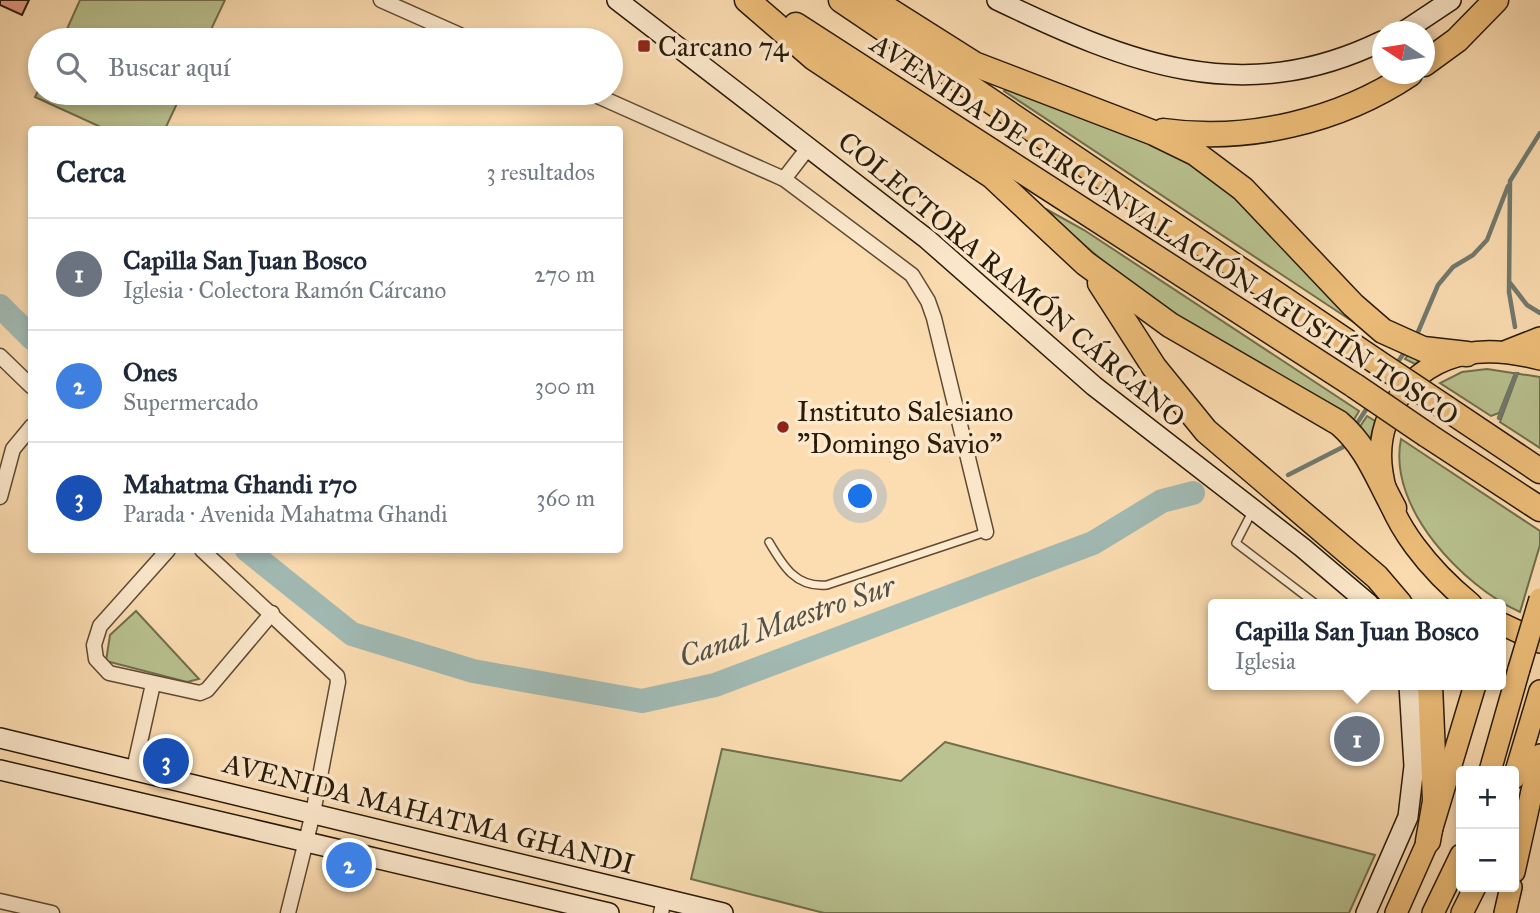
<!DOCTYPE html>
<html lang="es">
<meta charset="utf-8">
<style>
:root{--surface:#fff;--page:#f2f2f3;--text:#1f2937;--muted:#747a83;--line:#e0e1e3;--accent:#7c3aed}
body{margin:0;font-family:"IM FELL Great Primer",serif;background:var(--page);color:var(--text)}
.controls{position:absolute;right:21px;bottom:21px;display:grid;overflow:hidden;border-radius:7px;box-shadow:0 4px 10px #0003}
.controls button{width:63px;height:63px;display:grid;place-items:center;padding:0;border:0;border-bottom:2px solid var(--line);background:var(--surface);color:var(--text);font:35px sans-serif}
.compass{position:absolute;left:1372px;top:21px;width:63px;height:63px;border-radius:50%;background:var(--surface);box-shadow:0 4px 10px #0003;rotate:282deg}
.you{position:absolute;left:861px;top:497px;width:24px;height:24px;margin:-18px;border:5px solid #fff;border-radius:50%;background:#1a73e8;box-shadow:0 0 0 10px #1a73e833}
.badge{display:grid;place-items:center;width:46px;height:46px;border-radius:50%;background:var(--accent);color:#fff;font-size:23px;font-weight:700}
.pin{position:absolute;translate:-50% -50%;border:4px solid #fff;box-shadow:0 2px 7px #0006}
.popup{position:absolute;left:1208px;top:599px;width:298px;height:91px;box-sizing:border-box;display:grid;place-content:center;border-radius:7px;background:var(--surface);filter:drop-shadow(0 2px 5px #0005);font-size:23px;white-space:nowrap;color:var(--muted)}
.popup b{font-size:26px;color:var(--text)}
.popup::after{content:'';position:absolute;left:50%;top:100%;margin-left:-14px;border:14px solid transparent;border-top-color:var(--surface)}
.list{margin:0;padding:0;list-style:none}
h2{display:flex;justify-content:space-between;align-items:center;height:91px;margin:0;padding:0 28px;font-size:30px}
h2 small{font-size:23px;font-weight:400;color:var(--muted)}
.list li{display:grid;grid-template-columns:46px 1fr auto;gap:21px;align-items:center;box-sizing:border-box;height:112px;padding:0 28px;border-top:2px solid var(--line)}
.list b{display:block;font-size:26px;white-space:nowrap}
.list p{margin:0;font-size:23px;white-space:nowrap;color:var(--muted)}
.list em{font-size:23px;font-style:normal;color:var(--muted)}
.icon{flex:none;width:38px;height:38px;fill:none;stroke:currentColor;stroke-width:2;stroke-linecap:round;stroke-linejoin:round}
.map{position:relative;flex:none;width:1540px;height:913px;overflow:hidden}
.search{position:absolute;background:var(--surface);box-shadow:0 4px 10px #0003;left:28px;top:28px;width:595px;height:77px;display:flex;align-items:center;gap:18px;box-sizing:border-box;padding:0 24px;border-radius:38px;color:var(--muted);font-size:26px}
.panel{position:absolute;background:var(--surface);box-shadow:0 4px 10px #0003;left:28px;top:126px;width:595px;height:427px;border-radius:7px}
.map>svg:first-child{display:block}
</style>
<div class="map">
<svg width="1540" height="913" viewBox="0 0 1540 913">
<rect width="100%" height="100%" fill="#fcddb2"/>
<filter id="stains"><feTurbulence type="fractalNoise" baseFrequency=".00286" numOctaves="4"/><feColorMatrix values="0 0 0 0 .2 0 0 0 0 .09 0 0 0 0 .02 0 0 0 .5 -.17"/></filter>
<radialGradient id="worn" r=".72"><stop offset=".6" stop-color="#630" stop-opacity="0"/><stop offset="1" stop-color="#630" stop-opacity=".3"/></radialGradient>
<!-- green -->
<g fill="#b9c290" stroke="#716e4c" stroke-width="2">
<path d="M80 0H225L206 40H62Z"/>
<path d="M40 87V93H182L165 129H105L35 97Z"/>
<path d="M1006 89 1202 164 1420 360 1415 364 1405 359 1408 355 1370 333 1004 91Z"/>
<path d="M1046 209 1084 230 1359 411 1352 423 1359 428 1367 416 1375 421 1370 440C1258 370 1140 304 1046 209Z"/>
<path d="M1487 369 1540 377V448L1500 422 1518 373H1515L1499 413 1491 416 1440 383 1462 372Z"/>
<path d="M1401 439 1540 531V545L1520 612C1463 586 1387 508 1401 439Z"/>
<path d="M136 611 199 679 187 682 106 661 110 635Z"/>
<path d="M945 742 1375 855 1349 913H824L691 879 722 749 901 781Z"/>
</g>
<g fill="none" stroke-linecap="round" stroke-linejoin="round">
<!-- stream -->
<g stroke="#717a6f" stroke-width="4.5">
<path d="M1510 283 1527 305 1540 313"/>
<path d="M1515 327 1509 292 1510 181 1540 133"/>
<path d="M1418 332 1438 285 1453 267 1473 255 1487 240 1508 186"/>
<path d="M1395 366 1404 353"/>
<path d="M1499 418 1516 374"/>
<path d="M1356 425 1369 405"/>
<path d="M1288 475 1343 447"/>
</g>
<!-- river -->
<g stroke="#a1bab4" stroke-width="24">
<path d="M0 306 32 338"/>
<path d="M247 550 352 634 473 671 642 701 715 685 1093 543 1162 501 1193 493"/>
</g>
</g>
<!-- building -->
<path fill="#e99986" stroke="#291a07" stroke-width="2" d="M0 0H29L22 15 0 5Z"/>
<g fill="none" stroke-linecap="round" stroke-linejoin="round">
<!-- service casing -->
<g stroke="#5e4b32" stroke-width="10">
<g id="service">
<path d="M1253 510 1236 543 1316 604"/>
<path d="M769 542C783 566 796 588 827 585L986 532"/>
</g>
</g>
<!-- minor casing -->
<g stroke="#5e4b32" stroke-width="17">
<g id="minor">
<path d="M381 0 471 40"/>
<path d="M591 93 784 179 912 275 928 301 934 318 986 532"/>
<path d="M784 179 808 148"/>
<path d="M0 356 32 387"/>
<path d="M0 497 13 449 32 426"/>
<path d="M168 550 100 626 94 645 96 659 109 673 200 693 207 690 272 613"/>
<path d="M202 550 337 676 338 682 313 813 288 913"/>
<path d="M134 769 153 684"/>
<path d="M0 901 52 913"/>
<path d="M661 913 664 899"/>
</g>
</g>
<!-- secondary casing -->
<g stroke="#291a07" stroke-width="22">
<g id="secondary">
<path d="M617 0 927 239 1094 386 1303 548 1369 604"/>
<path d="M997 0C1128 63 1242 109 1382 41"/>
<path d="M1403 32 1451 0"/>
<path d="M0 738 723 913"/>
<path d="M0 770 609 913"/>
<path d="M1366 913 1408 817 1414 766 1409 685"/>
</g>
</g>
<!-- primary casing -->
<g stroke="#291a07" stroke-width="24">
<g id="primary">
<path d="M1507 351 1540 338"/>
<path d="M1471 604C1433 573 1389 524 1382 473 1373 417 1410 365 1465 354 1489 349 1517 353 1540 359"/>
<path d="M1500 623 1540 642"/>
<path d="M1490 771 1519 669"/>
<path d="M1514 778 1540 691"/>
<path d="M1514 872 1540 755"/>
<path d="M1396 913 1428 841 1475 685"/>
<path d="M1433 913 1461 855"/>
<path d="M1462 913 1475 887"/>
<path d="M1505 913 1511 887"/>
</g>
</g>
<!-- motorway casing -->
<g stroke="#291a07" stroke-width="27">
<g id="motorway">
<path d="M747 0 814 58 992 176 1085 263 1170 325 1339 423C1367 447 1377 477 1394 508"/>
<path d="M841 0 1374 360"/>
<path d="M873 0 974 64 1154 133 1195 153 1243 189 1353 305 1383 331 1423 349 1467 354"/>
<path d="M796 25 1355 386"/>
<path d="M1424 64 1457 40 1496 0"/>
<path d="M1163 131C1247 143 1340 121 1410 74"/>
<path d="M1100 283 1154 367 1206 431 1377 577 1400 604"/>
<path d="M1446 408 1540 471"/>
<path d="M1427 435 1540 509"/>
<path d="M1428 841 1435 801 1430 685"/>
</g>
</g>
<!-- service -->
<use href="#service" stroke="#fde9cd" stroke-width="7"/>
<!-- minor -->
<use href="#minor" stroke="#fde9cd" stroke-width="14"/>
<!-- secondary -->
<use href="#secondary" stroke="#fde9cd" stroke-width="19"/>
<!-- primary -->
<use href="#primary" stroke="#eebe79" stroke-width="21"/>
<!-- motorway -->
<use href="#motorway" stroke="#eebe79" stroke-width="24"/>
<!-- primary-bridge casing -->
<g stroke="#291a07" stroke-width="24" stroke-linecap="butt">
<path id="primary-bridge" d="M1519 669 1540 599"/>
</g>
<!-- motorway-bridge casing -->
<g stroke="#291a07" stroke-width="27" stroke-linecap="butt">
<g id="motorway-bridge">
<path d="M1374 360 1446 408"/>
<path d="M1355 386 1427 435"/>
</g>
</g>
<!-- primary-bridge -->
<use href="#primary-bridge" stroke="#eebe79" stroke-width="21"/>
<!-- motorway-bridge -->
<use href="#motorway-bridge" stroke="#eebe79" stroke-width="24"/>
</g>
<!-- markers -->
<g fill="#8f2418" stroke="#fde9cd" stroke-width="2.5">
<rect x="637" y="39" width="14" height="14" rx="3.5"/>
<circle cx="783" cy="427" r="7"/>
</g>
<g text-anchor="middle" stroke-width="7" stroke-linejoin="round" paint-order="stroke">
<!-- poi labels -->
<g font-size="28" fill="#291a07" stroke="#fde9cd" text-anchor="start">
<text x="658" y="56">Carcano 74</text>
<text x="797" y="421">Instituto Salesiano<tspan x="797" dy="32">"Domingo Savio"</tspan></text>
</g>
<!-- street labels -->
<g font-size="28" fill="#291a07" stroke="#fde9cd">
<text transform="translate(1165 229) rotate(33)" y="10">AVENIDA DE CIRCUNVALACIÓN AGUSTÍN TOSCO</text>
<text transform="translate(1012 279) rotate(40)" y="10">COLECTORA RAMÓN CÁRCANO</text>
<text transform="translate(429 813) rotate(14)" y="10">AVENIDA MAHATMA GHANDI</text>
</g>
<!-- water labels -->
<g font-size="30" font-style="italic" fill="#535244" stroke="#fde9cd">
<text transform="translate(787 621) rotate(-19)" y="10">Canal Maestro Sur</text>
</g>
</g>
<rect width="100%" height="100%" filter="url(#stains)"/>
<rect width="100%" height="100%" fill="url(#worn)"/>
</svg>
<div class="controls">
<button>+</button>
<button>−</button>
</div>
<svg class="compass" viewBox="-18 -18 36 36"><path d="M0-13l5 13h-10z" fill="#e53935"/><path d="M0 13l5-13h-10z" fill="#747a83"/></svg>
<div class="you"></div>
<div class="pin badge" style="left:1357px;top:739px;background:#6b7280">1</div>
<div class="popup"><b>Capilla San Juan Bosco</b>Iglesia</div>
<div class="pin badge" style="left:349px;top:865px;background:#3f7fe0">2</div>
<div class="pin badge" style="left:166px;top:761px;background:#1a4fb4">3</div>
<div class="search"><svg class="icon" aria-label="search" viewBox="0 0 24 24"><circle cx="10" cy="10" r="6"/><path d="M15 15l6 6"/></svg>Buscar aquí</div>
<section class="panel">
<h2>Cerca<small>3 resultados</small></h2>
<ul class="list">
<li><span class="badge" style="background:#6b7280">1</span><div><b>Capilla San Juan Bosco</b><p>Iglesia · Colectora Ramón Cárcano</p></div><em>270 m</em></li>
<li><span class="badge" style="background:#3f7fe0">2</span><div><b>Ones</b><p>Supermercado</p></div><em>300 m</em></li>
<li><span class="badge" style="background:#1a4fb4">3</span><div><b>Mahatma Ghandi 170</b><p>Parada · Avenida Mahatma Ghandi</p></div><em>360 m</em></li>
</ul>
</section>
</div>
